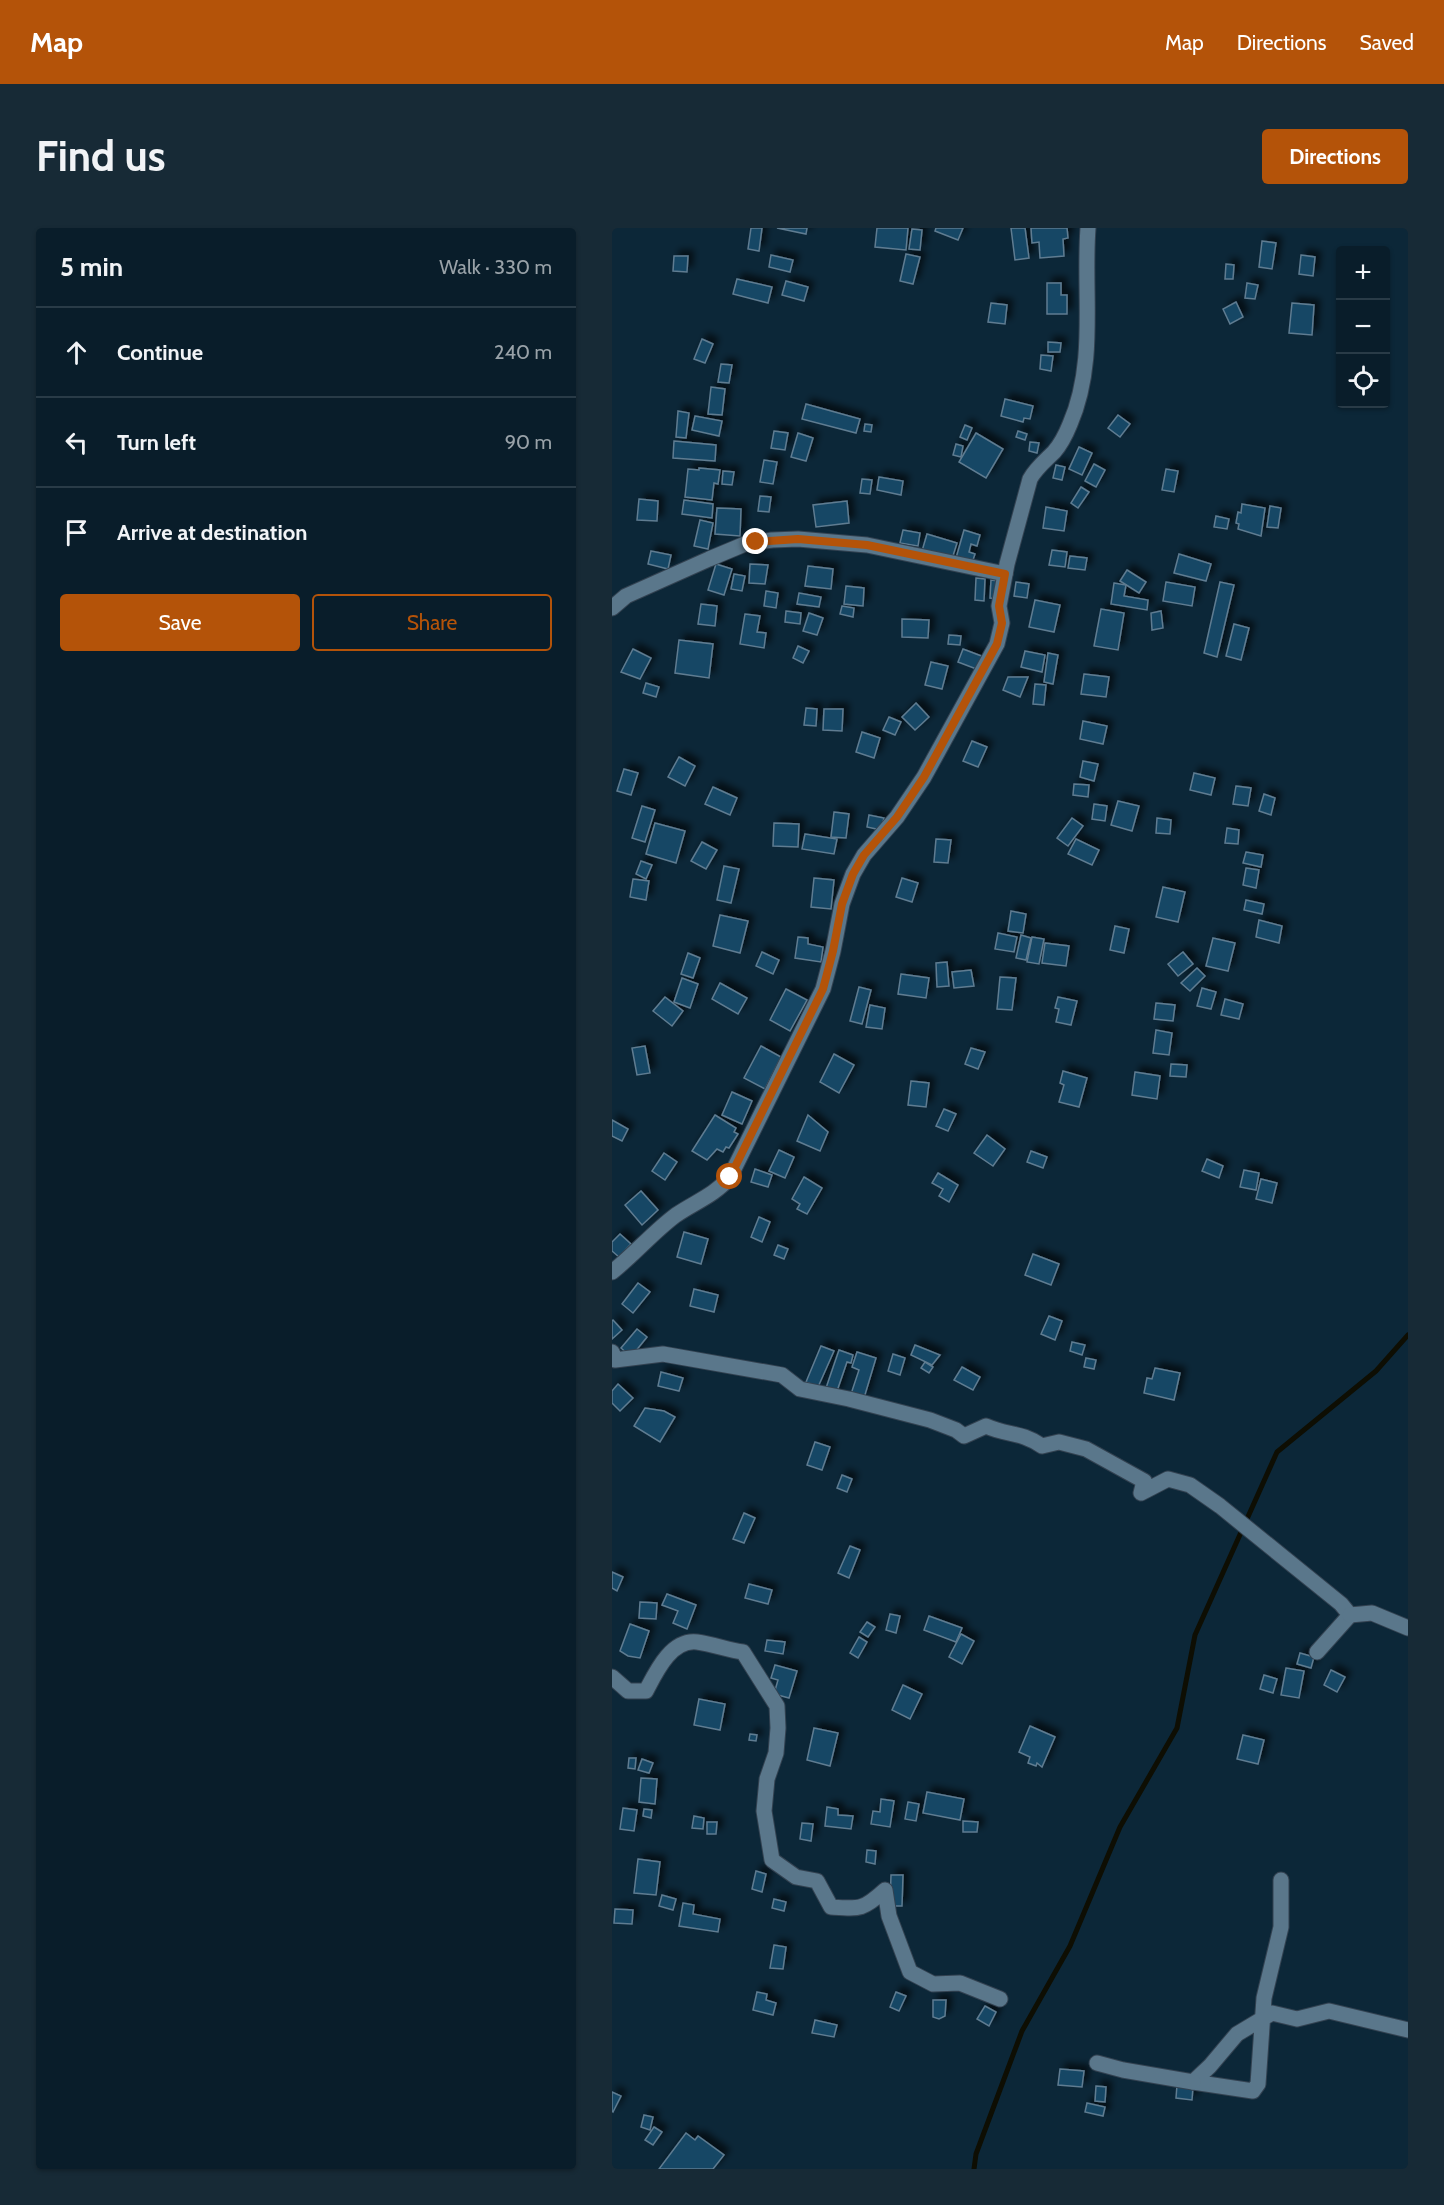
<!DOCTYPE html>
<meta charset="utf-8">
<style>
:root{--surface:#091d2a;--page:#172a36;--text:#f1f3f6;--muted:#99a2a8;--line:#293b47;--accent:#b45309}
body{margin:0;font-family:Cabin,sans-serif;background:var(--page);color:var(--text)}
.controls{position:absolute;right:18px;top:18px;display:grid;overflow:hidden;border-radius:6px;box-shadow:0 2px 4px #0004}
.controls button{width:54px;height:54px;display:grid;place-items:center;padding:0;border:0;border-bottom:2px solid var(--line);background:var(--surface);color:var(--text);font:30px sans-serif}
.stop{position:absolute;width:18px;height:18px;margin:-14px;border:4px solid #b45309;border-radius:50%;background:#fff}
.stop.end{background:#b45309;border-color:#fff;box-shadow:0 2px 6px #0008}
.list{margin:0;padding:0;list-style:none}
h2{display:flex;justify-content:space-between;align-items:center;height:78px;margin:0;padding:0 24px;font-size:26px}
h2 small{font-size:20px;font-weight:400;color:var(--muted)}
.list li{display:grid;grid-template-columns:39px 1fr auto;gap:18px;align-items:center;box-sizing:border-box;height:90px;padding:0 24px;border-top:2px solid var(--line)}
.list b{display:block;font-size:22px;white-space:nowrap}
.list em{font-size:20px;font-style:normal;color:var(--muted)}
.actions{display:flex;gap:12px;padding:18px 24px}
.actions a{flex:1;padding:14px 0;border:2px solid var(--accent);border-radius:6px;text-align:center;font-size:21px;color:var(--accent)}
.actions .main{background:var(--accent);color:#fff}
.icon{flex:none;width:33px;height:33px;fill:none;stroke:currentColor;stroke-width:2;stroke-linecap:round;stroke-linejoin:round}
.map{position:relative;flex:none;width:796px;height:1941px;overflow:hidden;border-radius:6px}
header{display:flex;align-items:center;gap:36px;box-sizing:border-box;height:84px;padding:0 30px;background:var(--accent);color:#fff}
header strong{font-size:28px}
nav{display:flex;gap:33px;margin-inline-start:auto;font-size:21px}
.intro{display:flex;align-items:center;justify-content:space-between;box-sizing:border-box;height:144px;padding:0 36px}
h1{margin:0;font-size:42px}
.button{padding:15px 27px;border-radius:6px;background:var(--accent);color:#fff;font-size:21px;font-weight:700}
main{display:flex;gap:36px;padding:0 36px}
aside{flex:1;background:var(--surface);border-radius:6px;box-shadow:0 2px 4px #0004}
.map>svg:first-child{display:block}
</style>
<header>
<strong>Map</strong>
<nav><a>Map</a><a>Directions</a><a>Saved</a></nav>
</header>
<div class="intro"><h1>Find us</h1><a class="button">Directions</a></div>
<main>
<aside>
<h2>5 min<small>Walk · 330 m</small></h2>
<ul class="list">
<li><svg class="icon" aria-label="ahead" viewBox="0 0 24 24"><path d="M12 20V5M6 11l6-6 6 6"/></svg><div><b>Continue</b></div><em>240 m</em></li>
<li><svg class="icon" aria-label="left" viewBox="0 0 24 24"><path d="M17 20v-9H6M10 6l-5 5 5 5"/></svg><div><b>Turn left</b></div><em>90 m</em></li>
<li><svg class="icon" aria-label="arrive" viewBox="0 0 24 24"><path d="M6 21V4h12l-3 4 3 4H6"/></svg><div><b>Arrive at destination</b></div></li>
</ul>
<div class="actions"><a class="main">Save</a><a>Share</a></div>
</aside>
<div class="map">
<svg width="796" height="1941" viewBox="0 0 796 1941">
<defs>
<filter id="shadow"><feDropShadow dx="5.5" dy="-5.5" stdDeviation="3" flood-color="#0009"/></filter>
</defs>
<rect width="100%" height="100%" fill="#0c2738"/>
<g fill="none" stroke-linecap="round" stroke-linejoin="round">
<!-- stream -->
<path stroke="#0e0e03" stroke-width="5" d="M362 1941 364 1926 410 1803 458 1718 508 1599 565 1500 583 1407 665 1224 764 1143 796 1107"/>
</g>
<!-- building -->
<g fill="#154765" stroke="#5f7c91" stroke-width="1.5" filter="url(#shadow)">
<path d="M139 0H150L147 23 136 21Z"/>
<path d="M165 0H195L194 6Z"/>
<path d="M265 0H296L294 22 263 19Z"/>
<path d="M324 0H351L346 12 323 3Z"/>
<path d="M399 0H413L417 30 403 32Z"/>
<path d="M419 0H455L456 10 451 11 452 28 428 30 427 14 420 15Z"/>
<path d="M300 1 310 2 308 22 297 21Z"/>
<path d="M650 13 664 15 660 41 647 39Z"/>
<path d="M294 26 308 29 301 56 288 53Z"/>
<path d="M159 27 181 32 178 44 157 39Z"/>
<path d="M689 27 703 29 701 48 687 46Z"/>
<path d="M62 28H76L75 44 61 43Z"/>
<path d="M614 36 622 37 621 51H613Z"/>
<path d="M125 51 160 59 156 75 121 66Z"/>
<path d="M174 53 196 59 192 73 170 67Z"/>
<path d="M435 55H449V67H455V86H435Z"/>
<path d="M635 55 646 57 643 71 633 70Z"/>
<path d="M624 74 631 89 618 96 611 81Z"/>
<path d="M379 75 395 77 393 96 376 94Z"/>
<path d="M680 75 702 77 700 107 677 105Z"/>
<path d="M90 111 101 116 93 135 82 131Z"/>
<path d="M436 114 449 115 448 124H436Z"/>
<path d="M429 127 441 128 439 143 428 141Z"/>
<path d="M109 136 120 137 117 155 106 154Z"/>
<path d="M99 159 113 161 110 187 96 186Z"/>
<path d="M393 171 421 178 418 191 412 190 411 194 389 188Z"/>
<path d="M194 176 248 191 244 205 190 191Z"/>
<path d="M66 183 77 185 74 210 64 209Z"/>
<path d="M506 187 518 196 508 209 496 200Z"/>
<path d="M83 188 110 193 107 208 80 202Z"/>
<path d="M253 196 260 197 259 204 252 203Z"/>
<path d="M353 197 360 200 355 212 348 209Z"/>
<path d="M162 203 176 205 173 222 159 220Z"/>
<path d="M406 203 415 206 413 212 404 209Z"/>
<path d="M186 205 201 210 194 233 179 229Z"/>
<path d="M364 205 391 221 374 250 347 234Z"/>
<path d="M62 213 104 217 103 233 61 230Z"/>
<path d="M418 214 427 215 425 225 417 223Z"/>
<path d="M344 216 351 218 349 229 341 227Z"/>
<path d="M467 219 480 225 470 247 457 241Z"/>
<path d="M152 232 165 234 161 256 148 254Z"/>
<path d="M482 236 493 242 484 259 473 253Z"/>
<path d="M444 237 453 239 450 252 441 250Z"/>
<path d="M87 240 108 242 106 256 102 255 100 272 73 269 76 241 87 242Z"/>
<path d="M554 241 566 243 562 264 550 262Z"/>
<path d="M111 243 122 244 120 257 110 256Z"/>
<path d="M267 249 291 253 289 267 265 262Z"/>
<path d="M250 251 260 252 258 266 248 265Z"/>
<path d="M469 259 477 264 466 280 459 275Z"/>
<path d="M148 268 159 269 157 284 146 283Z"/>
<path d="M27 271 46 273 45 293 25 292Z"/>
<path d="M72 272 101 276 100 290 70 286Z"/>
<path d="M235 273 237 295 204 299 201 277Z"/>
<path d="M630 276 653 280 649 308 626 301 627 296 624 295 626 284 629 285Z"/>
<path d="M658 278 669 280 666 300 655 299Z"/>
<path d="M434 279 455 283 452 303 431 300Z"/>
<path d="M105 280 129 281 128 308 103 306Z"/>
<path d="M604 288 617 291 615 301 602 299Z"/>
<path d="M88 292 101 295 96 321 82 318Z"/>
<path d="M291 302 308 305 306 318 288 315Z"/>
<path d="M352 302 368 307 365 318 359 316 357 324 363 326 360 335 344 330Z"/>
<path d="M315 306 345 315 340 331 310 323Z"/>
<path d="M440 322 455 324 453 339 437 337Z"/>
<path d="M39 323 59 327 56 341 36 336Z"/>
<path d="M567 326 599 336 594 353 562 345Z"/>
<path d="M458 328 475 330 473 342 456 340Z"/>
<path d="M104 336 120 341 112 367 96 362Z"/>
<path d="M138 336 156 337 153 356 137 355Z"/>
<path d="M196 338 221 341 219 361 193 358Z"/>
<path d="M515 342 534 354 527 365 508 353Z"/>
<path d="M122 346 133 348 130 363 119 361Z"/>
<path d="M364 350 373 351 372 373 363 372Z"/>
<path d="M379 352 387 353 386 371 378 370Z"/>
<path d="M404 354 417 356 415 370 402 368Z"/>
<path d="M554 354 583 359 580 378 551 373Z"/>
<path d="M608 354 622 357 605 429 592 425Z"/>
<path d="M502 355 514 357 512 368 536 372 535 382 499 376Z"/>
<path d="M234 358 252 360 251 378 232 376Z"/>
<path d="M154 363 166 365 164 380 152 378Z"/>
<path d="M187 365 209 369 207 379 185 376Z"/>
<path d="M423 372 448 377 442 404 417 399Z"/>
<path d="M89 376 105 378 103 398 86 396Z"/>
<path d="M230 378 242 380 241 389 228 386Z"/>
<path d="M489 381 512 385 506 422 482 418Z"/>
<path d="M174 383 189 385 188 396 173 394Z"/>
<path d="M549 383 551 400 540 402 539 385Z"/>
<path d="M197 385 211 390 205 407 191 403Z"/>
<path d="M133 386 148 388 145 404 154 405 152 420 128 416Z"/>
<path d="M290 391 317 392 316 410 290 409Z"/>
<path d="M622 396 637 400 629 432 614 428Z"/>
<path d="M337 407 349 408 348 417 336 416Z"/>
<path d="M67 412 101 416 97 450 63 445Z"/>
<path d="M186 418 197 423 191 435 181 430Z"/>
<path d="M21 421 39 430 28 451 9 444Z"/>
<path d="M351 421 372 429 367 442 346 434Z"/>
<path d="M413 423 433 427 430 444 409 439Z"/>
<path d="M436 425 446 427 441 456 432 454Z"/>
<path d="M319 434 336 438 330 461 313 457Z"/>
<path d="M472 446 497 449 494 469 469 466Z"/>
<path d="M396 449H416L408 469 391 462Z"/>
<path d="M34 455 47 459 44 469 31 465Z"/>
<path d="M423 456 434 457 432 477 421 476Z"/>
<path d="M304 475 317 489 303 502 290 489Z"/>
<path d="M194 480 205 481 204 498 192 497Z"/>
<path d="M212 481H231L230 503 211 502Z"/>
<path d="M277 489 289 494 283 507 271 502Z"/>
<path d="M471 493 495 498 491 516 468 511Z"/>
<path d="M250 504 268 510 262 530 244 524Z"/>
<path d="M360 513 375 519 366 539 351 533Z"/>
<path d="M67 529 83 538 73 558 56 549Z"/>
<path d="M471 533 486 536 482 553 468 549Z"/>
<path d="M12 541 26 545 19 567 5 563Z"/>
<path d="M582 545 603 550 599 567 578 562Z"/>
<path d="M462 556 477 557 476 569 461 567Z"/>
<path d="M624 558 639 560 636 578 621 576Z"/>
<path d="M101 559 125 570 118 587 93 576Z"/>
<path d="M652 566 663 570 659 587 647 583Z"/>
<path d="M506 573 527 578 520 603 499 597Z"/>
<path d="M482 576 495 578 493 593 480 591Z"/>
<path d="M30 578 43 582 33 614 20 610Z"/>
<path d="M222 584 237 586 234 610 219 609Z"/>
<path d="M257 587 272 590 269 602 255 599Z"/>
<path d="M460 590 471 598 456 618 445 610Z"/>
<path d="M545 590 559 592 558 606 544 605Z"/>
<path d="M43 595 73 603 64 635 34 626Z"/>
<path d="M162 595 187 596 186 619 161 618Z"/>
<path d="M615 600 627 602 626 616 613 615Z"/>
<path d="M193 606 225 611 222 626 190 621Z"/>
<path d="M324 611 339 612 336 635 322 634Z"/>
<path d="M464 611 487 622 480 637 456 626Z"/>
<path d="M90 614 105 622 94 641 79 633Z"/>
<path d="M634 624 651 627 649 639 631 635Z"/>
<path d="M29 633 40 637 34 651 24 646Z"/>
<path d="M112 638 127 641 119 675 105 672Z"/>
<path d="M634 640 647 642 644 660 631 657Z"/>
<path d="M202 650 222 652 219 681 199 679Z"/>
<path d="M290 650 306 655 300 674 284 669Z"/>
<path d="M21 651 37 653 34 672 18 669Z"/>
<path d="M551 659 573 664 566 694 544 689Z"/>
<path d="M634 672 652 676 650 686 632 682Z"/>
<path d="M399 683 414 686 411 705 396 703Z"/>
<path d="M108 687 136 693 128 725 101 718Z"/>
<path d="M647 692 670 698 667 715 644 709Z"/>
<path d="M503 698 517 701 512 725 498 722Z"/>
<path d="M386 705 405 709 402 724 383 721Z"/>
<path d="M409 707 419 710 414 732 404 730Z"/>
<path d="M186 709 196 710V716L211 719 209 734 183 730Z"/>
<path d="M420 709 432 711 427 736 415 734Z"/>
<path d="M601 710 623 715 616 743 594 738Z"/>
<path d="M433 715 457 718 454 738 430 735Z"/>
<path d="M150 724 167 732 161 746 144 738Z"/>
<path d="M571 724 581 736 566 748 556 736Z"/>
<path d="M76 725 88 730 81 750 69 746Z"/>
<path d="M335 734 337 758 325 759 324 735Z"/>
<path d="M585 740 593 748 578 763 569 755Z"/>
<path d="M359 742 362 758 342 760 340 744Z"/>
<path d="M289 746 317 750 314 770 286 766Z"/>
<path d="M388 749 404 750 400 782 385 781Z"/>
<path d="M70 750 86 756 78 780 62 774Z"/>
<path d="M108 755 135 770 126 786 100 771Z"/>
<path d="M247 759 259 762 250 796 238 793Z"/>
<path d="M590 760 604 764 599 781 585 778Z"/>
<path d="M174 761 195 772 178 803 158 792Z"/>
<path d="M53 769 71 783 60 798 41 783Z"/>
<path d="M446 769 465 773 459 797 444 794 447 781 443 780Z"/>
<path d="M613 771 631 776 627 791 609 787Z"/>
<path d="M544 775 563 777 561 793 542 791Z"/>
<path d="M258 777 273 780 270 801 254 799Z"/>
<path d="M544 802 560 805 557 827 541 825Z"/>
<path d="M33 818 38 845 25 847 20 820Z"/>
<path d="M149 818 169 829 153 861 132 850Z"/>
<path d="M359 820 373 824 366 841 353 836Z"/>
<path d="M222 826 242 837 227 865 208 854Z"/>
<path d="M559 836 575 837 574 849 558 848Z"/>
<path d="M451 843 475 850 467 879 447 874 452 857 448 855Z"/>
<path d="M523 844 548 848 545 871 520 867Z"/>
<path d="M299 853 317 855 314 879 296 877Z"/>
<path d="M120 864 140 873 130 896 110 887Z"/>
<path d="M332 881 344 886 336 903 324 898Z"/>
<path d="M103 887 124 900 122 904 126 906 117 920 114 919 111 924 105 921 95 932 80 923Z"/>
<path d="M196 887 216 904 208 923 185 913Z"/>
<path d="M0 892 16 901 10 913 0 908Z"/>
<path d="M375 907 393 921 381 938 362 925Z"/>
<path d="M167 922 182 929 173 950 157 943Z"/>
<path d="M419 923 435 929 431 940 415 934Z"/>
<path d="M52 925 65 934 53 952 40 943Z"/>
<path d="M595 931 611 938 607 950 590 943Z"/>
<path d="M143 941 160 947 156 959 139 954Z"/>
<path d="M632 942 647 945 644 962 628 959Z"/>
<path d="M326 945 346 957 337 974 327 968 331 961 320 955Z"/>
<path d="M192 949 210 960 195 986 185 981 188 976 180 971Z"/>
<path d="M649 951 665 955 660 975 644 971Z"/>
<path d="M29 963 46 982 30 997 13 977Z"/>
<path d="M147 989 158 994 150 1014 139 1009Z"/>
<path d="M72 1004 96 1011 89 1036 65 1029Z"/>
<path d="M8 1006 19 1016 7 1029 0 1023V1014Z"/>
<path d="M166 1017 176 1021 172 1031 162 1027Z"/>
<path d="M421 1026 447 1036 439 1057 413 1047Z"/>
<path d="M26 1055 38 1064 21 1085 10 1076Z"/>
<path d="M82 1061 106 1067 102 1084 78 1078Z"/>
<path d="M437 1088 450 1093 443 1112 429 1106Z"/>
<path d="M1 1092 10 1102 0 1111V1093Z"/>
<path d="M25 1101 35 1109 19 1129 9 1120Z"/>
<path d="M460 1114 473 1117 470 1127 458 1123Z"/>
<path d="M303 1117 328 1127 320 1137 299 1127Z"/>
<path d="M209 1118 222 1123 206 1159 194 1154Z"/>
<path d="M227 1122 241 1127 239 1135 235 1134 224 1166 213 1163Z"/>
<path d="M245 1124 264 1130 252 1170 239 1166 247 1142 240 1139Z"/>
<path d="M281 1126 293 1130 288 1147 276 1143Z"/>
<path d="M474 1130 484 1132 482 1141 472 1139Z"/>
<path d="M313 1134 321 1139 317 1145 309 1140Z"/>
<path d="M350 1139 368 1149 361 1162 342 1152Z"/>
<path d="M543 1140 568 1145 562 1172 532 1165 535 1150 540 1151Z"/>
<path d="M49 1144 71 1150 67 1163 46 1158Z"/>
<path d="M6 1156 21 1170 8 1183 0 1175V1163Z"/>
<path d="M33 1180 52 1183 63 1189 48 1214 22 1198Z"/>
<path d="M203 1214 218 1219 210 1242 195 1237Z"/>
<path d="M230 1247 240 1251 235 1264 225 1260Z"/>
<path d="M132 1285 143 1290 132 1315 121 1311Z"/>
<path d="M238 1318 248 1322 237 1350 226 1345Z"/>
<path d="M0 1344 11 1349 5 1363 0 1360Z"/>
<path d="M137 1356 160 1362 156 1376 133 1370Z"/>
<path d="M55 1366 84 1377 75 1401 61 1395 66 1383 50 1377Z"/>
<path d="M28 1374 45 1375 44 1391 27 1390Z"/>
<path d="M278 1386 288 1388 284 1405 274 1402Z"/>
<path d="M317 1388 350 1400 344 1414 312 1402Z"/>
<path d="M255 1394 263 1399 256 1409 248 1404Z"/>
<path d="M18 1396 37 1403 28 1430 16 1428 8 1423Z"/>
<path d="M349 1406 362 1413 350 1436 337 1429Z"/>
<path d="M247 1409 255 1414 246 1430 238 1425Z"/>
<path d="M155 1412 173 1414 171 1426 153 1423Z"/>
<path d="M688 1425 702 1429 699 1440 685 1436Z"/>
<path d="M163 1437 185 1443 177 1470 162 1466 166 1452 159 1450Z"/>
<path d="M674 1440 692 1443 687 1470 669 1467Z"/>
<path d="M719 1442 733 1449 725 1464 712 1457Z"/>
<path d="M652 1447 665 1451 661 1465 648 1461Z"/>
<path d="M291 1457 310 1466 298 1491 280 1482Z"/>
<path d="M87 1471 113 1476 108 1502 82 1497Z"/>
<path d="M418 1498 443 1509 430 1539 425 1535 424 1538 416 1535 418 1529 407 1524Z"/>
<path d="M202 1500 226 1505 218 1538 195 1532Z"/>
<path d="M138 1506 145 1507 144 1513 137 1512Z"/>
<path d="M631 1507 652 1512 646 1536 625 1531Z"/>
<path d="M17 1530H24L23 1541 16 1540Z"/>
<path d="M30 1531 41 1535 37 1545 26 1542Z"/>
<path d="M29 1550 45 1551 43 1576 27 1574Z"/>
<path d="M315 1564 352 1571 348 1592 311 1585Z"/>
<path d="M269 1571 282 1573 278 1599 259 1596 261 1583 268 1584Z"/>
<path d="M296 1574 307 1576 304 1593 293 1591Z"/>
<path d="M215 1579 226 1581V1587L241 1588 239 1601 213 1598Z"/>
<path d="M11 1580 25 1582 22 1603 8 1601Z"/>
<path d="M32 1581 40 1582 39 1590 31 1588Z"/>
<path d="M82 1588 92 1590 91 1601 80 1600Z"/>
<path d="M351 1593 366 1594 365 1604H351Z"/>
<path d="M95 1594H105L104 1606H95Z"/>
<path d="M190 1595 201 1596 199 1613 188 1611Z"/>
<path d="M255 1622 264 1623 263 1636 254 1634Z"/>
<path d="M26 1631 48 1634 44 1667 22 1665Z"/>
<path d="M144 1643 154 1646 150 1664 140 1661Z"/>
<path d="M279 1647H291L290 1678H278Z"/>
<path d="M50 1667 64 1671 61 1682 47 1678Z"/>
<path d="M162 1671 174 1674 172 1683 160 1680Z"/>
<path d="M71 1675 82 1677 81 1686 108 1691 106 1704 67 1698Z"/>
<path d="M3 1681 21 1682 20 1696 2 1695Z"/>
<path d="M162 1717 174 1719 171 1741 158 1740Z"/>
<path d="M145 1764 155 1766 154 1772 164 1775 161 1787 141 1782Z"/>
<path d="M284 1764 294 1768 287 1783 278 1779Z"/>
<path d="M321 1772H334L333 1788 327 1791 321 1789Z"/>
<path d="M373 1778 384 1784 377 1798 365 1791Z"/>
<path d="M203 1792 225 1797 222 1809 200 1805Z"/>
<path d="M448 1841 472 1843 470 1859 446 1857Z"/>
<path d="M565 1857 581 1859 580 1872 564 1870Z"/>
<path d="M484 1858 494 1859 493 1874 483 1873Z"/>
<path d="M0 1864 9 1868 1 1884 0 1883Z"/>
<path d="M475 1875 493 1879 491 1888 473 1884Z"/>
<path d="M32 1887 41 1889 38 1902 29 1899Z"/>
<path d="M42 1899 50 1904 41 1917 33 1912Z"/>
<path d="M74 1905 83 1912 86 1908 112 1927 101 1941H47Z"/>
</g>
<g fill="none" stroke-linecap="round" stroke-linejoin="round">
<!-- street casing -->
<g stroke="#334251" stroke-width="17">
<g id="street">
<path d="M0 380 14 368 97 331 133 316 160 312 186 311 255 317 393 346"/>
<path d="M0 1044C23 1026 41 1004 64 987 83 974 103 967 118 949L211 761 221 723 230 676 241 646 252 627 285 589 312 549 385 416 390 395 387 378 395 336 418 251C424 240 433 233 442 224 449 216 454 206 458 196 485 134 471 65 476 0"/>
<path d="M0 1124 3 1132 51 1126 170 1147 188 1161 237 1171 318 1192 344 1202 352 1208 374 1198C396 1208 408 1203 430 1218L447 1214 474 1221 532 1253 529 1265 556 1251 578 1257 608 1278 729 1376 738 1387 705 1424"/>
<path d="M738 1387 760 1385 796 1400"/>
<path d="M0 1449 16 1463H34C44 1444 59 1411 85 1414 101 1416 116 1422 131 1424L165 1478 166 1500 164 1525 155 1551 152 1583 160 1632 184 1649 205 1653 219 1679C248 1681 251 1682 273 1662L277 1688 298 1744 321 1756 348 1755 388 1771"/>
<path d="M669 1652V1699L652 1770 646 1856 641 1863 581 1854 598 1838 625 1806 660 1785 685 1791 717 1783 796 1802"/>
<path d="M485 1835 511 1842 581 1854"/>
</g>
</g>
<!-- street -->
<use href="#street" stroke="#5a778b" stroke-width="15"/>
</g>
<g fill="none" stroke-linecap="round" stroke-linejoin="round">
<!-- route -->
<path stroke="#b45309" stroke-width="8" d="M118 949 211 761 221 723 230 676 241 646 252 627 285 589 312 549 385 416 390 395 387 378 393 346 255 317 186 311 144 314"/>
</g>
</svg>
<div class="controls">
<button>+</button>
<button>−</button>
<button><svg class="icon" aria-label="locate" viewBox="0 0 24 24"><circle cx="12" cy="12" r="6"/><path d="M12 2v4M12 18v4M2 12h4M18 12h4"/></svg></button>
</div>
<div class="stop" style="left:118px;top:949px"></div>
<div class="stop end" style="left:144px;top:314px"></div>
</div>
</main>
